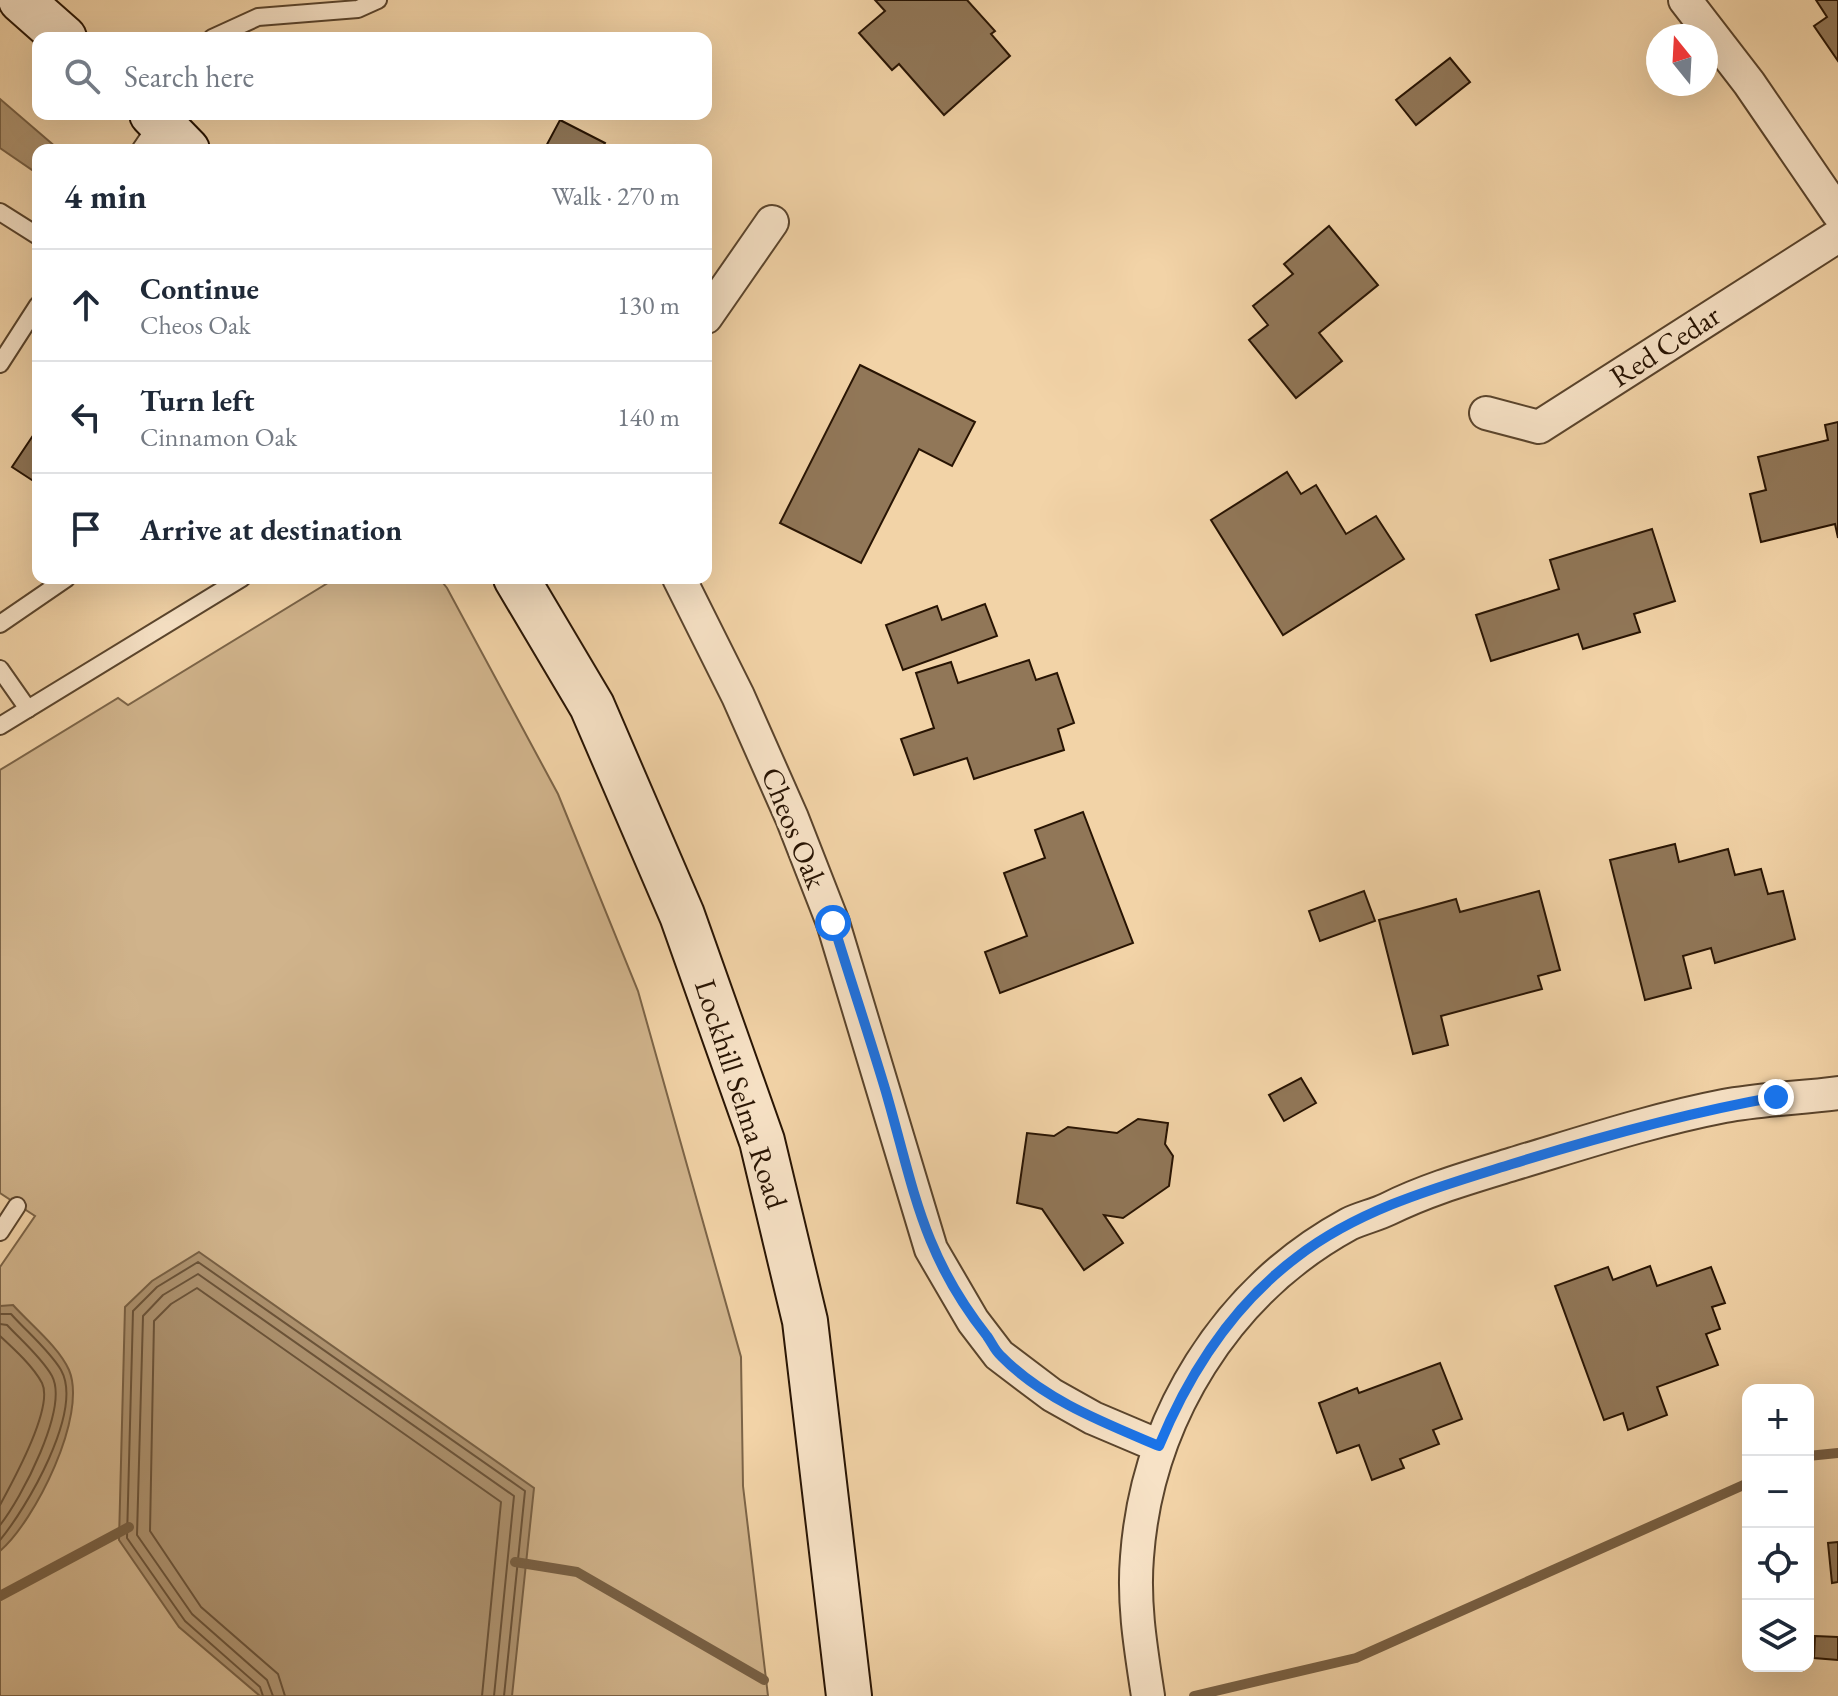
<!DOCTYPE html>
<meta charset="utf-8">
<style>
:root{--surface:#fff;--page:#f6f6f7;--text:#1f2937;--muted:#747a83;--line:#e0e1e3}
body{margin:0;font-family:"EB Garamond",serif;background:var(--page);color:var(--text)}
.controls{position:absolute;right:24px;bottom:24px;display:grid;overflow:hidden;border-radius:16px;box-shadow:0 8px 32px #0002}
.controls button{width:72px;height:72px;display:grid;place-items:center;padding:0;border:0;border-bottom:2px solid var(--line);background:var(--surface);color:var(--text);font:40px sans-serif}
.compass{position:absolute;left:1646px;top:24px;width:72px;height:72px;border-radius:50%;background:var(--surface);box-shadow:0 8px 32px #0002;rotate:342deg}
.stop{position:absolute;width:24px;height:24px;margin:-18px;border:6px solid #1a73e8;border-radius:50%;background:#fff}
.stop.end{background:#1a73e8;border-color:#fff;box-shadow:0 2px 8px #0008}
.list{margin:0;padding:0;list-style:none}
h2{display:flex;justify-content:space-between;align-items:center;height:104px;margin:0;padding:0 32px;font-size:34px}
h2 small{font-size:26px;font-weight:400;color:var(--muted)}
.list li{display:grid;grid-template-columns:52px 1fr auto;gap:24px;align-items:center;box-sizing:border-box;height:112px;padding:0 32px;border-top:2px solid var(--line)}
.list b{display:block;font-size:30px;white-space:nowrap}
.list p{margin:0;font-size:26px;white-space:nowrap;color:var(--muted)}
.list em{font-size:26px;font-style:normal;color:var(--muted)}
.icon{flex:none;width:44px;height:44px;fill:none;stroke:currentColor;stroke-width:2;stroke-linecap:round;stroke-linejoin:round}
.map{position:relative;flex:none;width:1838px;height:1696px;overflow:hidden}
.search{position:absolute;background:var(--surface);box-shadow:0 8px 32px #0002;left:32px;top:32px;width:680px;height:88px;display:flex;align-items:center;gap:20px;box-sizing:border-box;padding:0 28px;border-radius:16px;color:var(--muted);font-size:30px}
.panel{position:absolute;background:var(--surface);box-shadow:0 8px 32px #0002;left:32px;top:144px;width:680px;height:440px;border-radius:16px}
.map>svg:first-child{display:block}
</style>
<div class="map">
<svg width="1838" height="1696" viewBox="0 0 1838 1696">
<rect width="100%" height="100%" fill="#f2d3a7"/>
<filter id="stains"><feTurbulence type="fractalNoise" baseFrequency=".0025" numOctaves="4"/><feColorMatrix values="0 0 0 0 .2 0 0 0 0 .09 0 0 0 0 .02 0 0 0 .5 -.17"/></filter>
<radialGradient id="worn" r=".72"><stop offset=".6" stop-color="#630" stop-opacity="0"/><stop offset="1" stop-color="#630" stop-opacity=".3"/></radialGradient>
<!-- green -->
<path fill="#d0b38b" stroke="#7c6447" stroke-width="2" d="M336 578H439L447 588 558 794 638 991 741 1357 743 1486 768 1696H0V1267L35 1216 0 1193V770L118 698 128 705Z"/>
<!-- water -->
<g fill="#ad926f" stroke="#786044" stroke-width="2">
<path d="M0 99 57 148 38 150V174L0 148Z"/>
<path d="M199 1252 534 1488 512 1696H260L179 1627 119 1540 125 1307 152 1281Z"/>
<path d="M13 1305C30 1324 59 1347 69 1370 88 1415 35 1521 0 1551V1306Z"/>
</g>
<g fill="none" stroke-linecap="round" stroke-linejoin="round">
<!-- shore -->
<g stroke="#6a5339" stroke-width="2">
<path d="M0 1314H11C27 1332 49 1350 61 1370 84 1411 26 1509 0 1540"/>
<path d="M0 1324 7 1325C21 1340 42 1358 52 1376 69 1408 21 1499 0 1525"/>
<path d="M0 1336C13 1348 33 1366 42 1383 54 1407 13 1481 0 1505"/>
<path d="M263 1696 260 1687 185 1621 127 1538 133 1311 157 1287 198 1262 525 1491 504 1696"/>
<path d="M273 1696 267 1680 192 1614 137 1535 143 1316 163 1295 198 1274 514 1496 494 1696"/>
<path d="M285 1696 278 1674 201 1607 150 1531 154 1321 171 1304 197 1288 501 1502 482 1696"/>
</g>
<!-- stream -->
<g stroke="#786044" stroke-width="10">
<path d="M1808 1456 1838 1453"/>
<path d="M515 1562 577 1572 764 1680"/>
<path d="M0 1596 129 1527"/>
<path d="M1194 1696 1356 1658 1748 1483"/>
</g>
</g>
<!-- building -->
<g fill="#917758" stroke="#281403" stroke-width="2">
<path d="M875 0H967L995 31 991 34 1010 56 944 115 899 64 892 70 859 33 885 11Z"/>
<path d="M1816 0H1838V61L1814 26 1827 17Z"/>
<path d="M1450 58 1470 82 1416 125 1396 100Z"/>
<path d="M560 120 605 143 601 150H544Z"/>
<path d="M1329 226 1378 285 1319 333 1342 361 1296 398 1249 340 1268 325 1253 306 1293 274 1284 264Z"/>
<path d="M860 365 975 422 952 466 919 449 861 563 780 523Z"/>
<path d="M1838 422V538L1835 524 1761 542 1750 494 1766 490 1758 457 1828 440 1825 425Z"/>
<path d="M38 428V484L12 467Z"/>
<path d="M1287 472 1301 494 1316 485 1346 534 1376 516 1404 559 1283 635 1211 520Z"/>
<path d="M1652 529 1675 601 1634 614 1640 632 1583 649 1578 634 1491 661 1476 615 1559 589 1550 560Z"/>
<path d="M985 604 997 636 903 670 886 625 937 606 942 620Z"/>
<path d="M1029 660 1036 680 1057 673 1074 723 1058 729 1064 750 974 779 967 758 914 775 901 739 934 728 916 673 951 662 958 683Z"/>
<path d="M1083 812 1133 943 1000 993 985 952 1027 936 1004 873 1045 858 1035 830Z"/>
<path d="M1675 844 1679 862 1728 849 1735 875 1761 869 1768 894 1783 891 1795 939 1715 963 1711 948 1683 956 1691 988 1645 1000 1610 860Z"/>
<path d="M1364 891 1375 921 1320 941 1309 911Z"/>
<path d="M1539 891 1560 970 1538 976 1542 989 1441 1016 1448 1045 1413 1054 1379 920 1456 899 1460 912Z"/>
<path d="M1301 1078 1316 1103 1284 1121 1269 1095Z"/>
<path d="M1138 1119 1168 1123 1165 1144 1173 1156 1169 1186 1123 1218 1104 1215 1123 1243 1084 1270 1042 1209 1017 1203 1027 1133 1054 1136 1068 1127 1117 1133Z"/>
<path d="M1650 1266 1657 1286 1711 1267 1725 1303 1712 1307 1720 1329 1706 1334 1718 1365 1657 1387 1667 1415 1628 1430 1623 1413 1604 1420 1555 1286 1608 1267 1613 1280Z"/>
<path d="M1440 1363 1462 1419 1433 1430 1439 1444 1400 1459 1404 1468 1372 1480 1359 1445 1337 1453 1319 1403 1357 1388 1359 1393Z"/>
<path d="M1838 1542V1582L1832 1583 1828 1543Z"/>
<path d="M1815 1636 1838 1637V1660L1814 1658Z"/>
</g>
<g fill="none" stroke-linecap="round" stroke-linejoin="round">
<!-- service casing -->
<g stroke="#5a442c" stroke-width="20">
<g id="service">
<path d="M212 38 258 17 358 9 378 0"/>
<path d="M140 150 157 125"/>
<path d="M0 212 38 236"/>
<path d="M0 364 38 305"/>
<path d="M0 624 67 578"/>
<path d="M0 669 28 709"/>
<path d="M0 726 242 578"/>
<path d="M0 1232 17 1206"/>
</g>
</g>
<!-- minor casing -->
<g stroke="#5a442c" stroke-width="36">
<g id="minor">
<path d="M1685 0 1749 83 1838 213"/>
<path d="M706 317 772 222"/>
<path d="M1486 413 1539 427 1838 236"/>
<path d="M679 578 738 696 792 818 833 923 931 1249 973 1321 999 1355 1052 1395 1093 1418 1159 1446"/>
<path d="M1148 1696C1141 1650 1133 1604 1137 1557 1147 1419 1226 1291 1349 1224 1361 1218 1376 1215 1388 1209 1428 1189 1471 1177 1513 1164 1583 1143 1652 1120 1724 1106 1762 1099 1800 1098 1838 1093"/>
</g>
</g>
<!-- secondary casing -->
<g stroke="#281403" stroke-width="48">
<g id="secondary">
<path d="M21 0 64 38"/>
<path d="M152 114 187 150"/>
<path d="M516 578 592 706 682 915 762 1141 805 1321 849 1696"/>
</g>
</g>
<!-- service -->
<use href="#service" stroke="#f7e2c6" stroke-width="16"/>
<!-- minor -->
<use href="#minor" stroke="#f7e2c6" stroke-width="32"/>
<!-- secondary -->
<use href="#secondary" stroke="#f7e2c6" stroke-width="44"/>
</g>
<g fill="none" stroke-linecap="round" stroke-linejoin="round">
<!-- route -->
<path stroke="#1a73e8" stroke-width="10" d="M833 923C850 979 869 1035 886 1092 914 1189 922 1254 987 1336 992 1343 995 1351 1001 1356 1044 1400 1105 1423 1159 1446 1189 1373 1233 1305 1297 1257 1359 1209 1438 1187 1512 1164 1599 1137 1686 1113 1776 1097"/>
</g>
<g text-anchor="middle" stroke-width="8" stroke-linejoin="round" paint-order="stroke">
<!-- street labels -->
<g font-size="30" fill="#281403" stroke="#f7e2c6">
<text transform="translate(1665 346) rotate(-33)" y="10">Red Cedar</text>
<text transform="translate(794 828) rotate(68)" y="10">Cheos Oak</text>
<text transform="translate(741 1094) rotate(72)" y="10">Lockhill Selma Road</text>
</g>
</g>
<rect width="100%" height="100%" filter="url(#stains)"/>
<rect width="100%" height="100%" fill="url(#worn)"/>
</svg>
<div class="controls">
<button>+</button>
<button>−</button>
<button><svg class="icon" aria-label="locate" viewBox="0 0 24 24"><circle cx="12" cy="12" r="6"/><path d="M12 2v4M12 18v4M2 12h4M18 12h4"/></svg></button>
<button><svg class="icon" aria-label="layers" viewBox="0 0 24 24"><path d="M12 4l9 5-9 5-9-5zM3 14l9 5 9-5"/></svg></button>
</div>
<svg class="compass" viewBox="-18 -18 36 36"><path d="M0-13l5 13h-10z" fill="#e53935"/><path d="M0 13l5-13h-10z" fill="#747a83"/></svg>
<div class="stop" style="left:833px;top:923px"></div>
<div class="stop end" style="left:1776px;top:1097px"></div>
<div class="search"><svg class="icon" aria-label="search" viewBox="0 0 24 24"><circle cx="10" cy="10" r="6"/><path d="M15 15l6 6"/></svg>Search here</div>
<section class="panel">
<h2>4 min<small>Walk · 270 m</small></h2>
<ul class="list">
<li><svg class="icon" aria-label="ahead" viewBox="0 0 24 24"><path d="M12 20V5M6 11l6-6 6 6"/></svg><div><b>Continue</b><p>Cheos Oak</p></div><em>130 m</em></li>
<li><svg class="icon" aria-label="left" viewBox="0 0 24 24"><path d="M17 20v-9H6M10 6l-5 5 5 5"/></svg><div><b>Turn left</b><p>Cinnamon Oak</p></div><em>140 m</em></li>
<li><svg class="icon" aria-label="arrive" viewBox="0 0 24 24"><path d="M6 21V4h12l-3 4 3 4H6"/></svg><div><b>Arrive at destination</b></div></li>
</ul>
</section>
</div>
